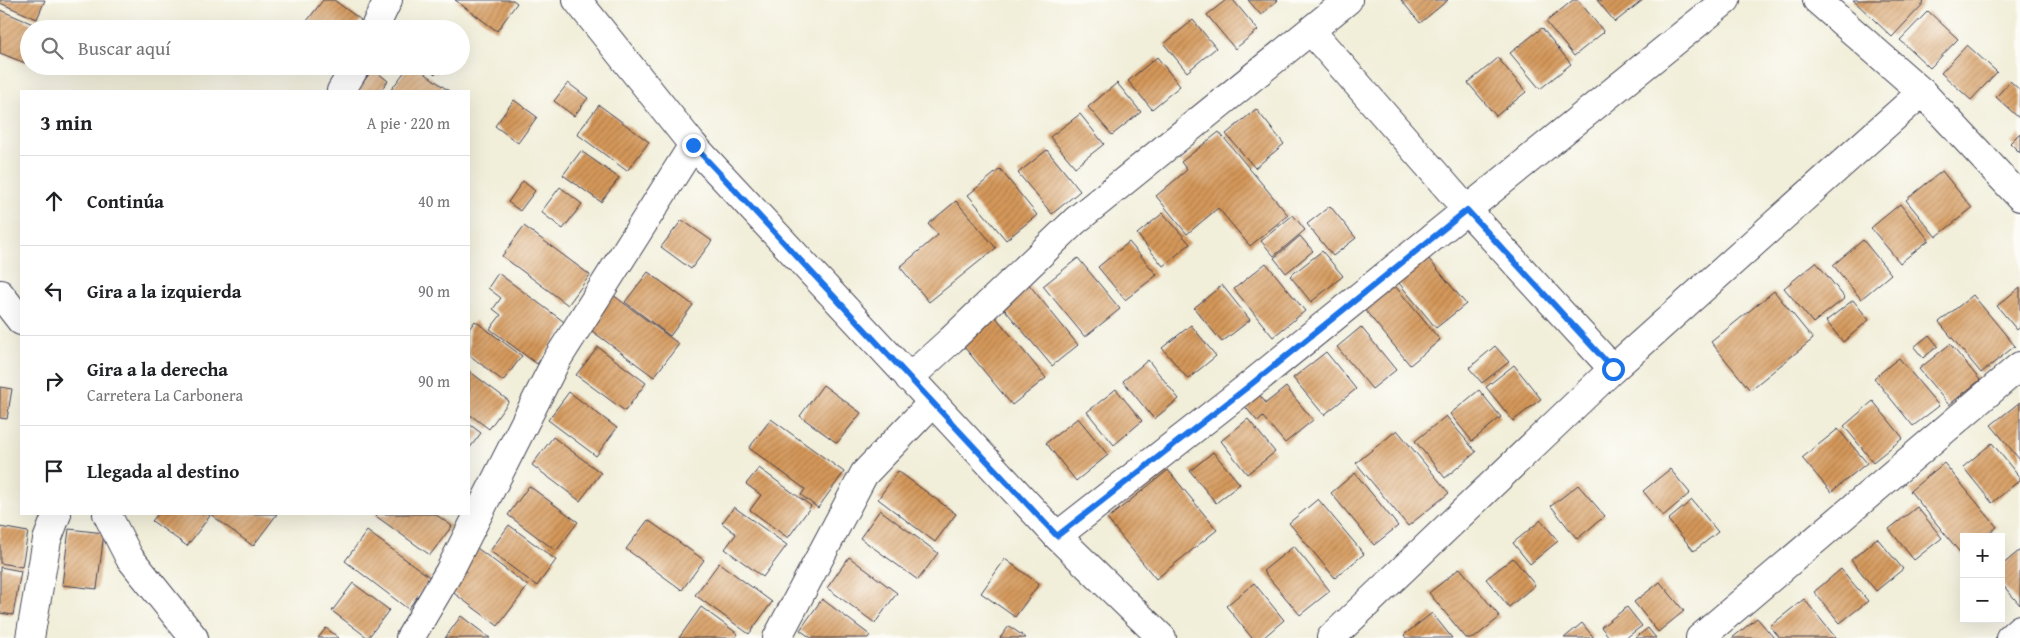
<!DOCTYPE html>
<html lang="es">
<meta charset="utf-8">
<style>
:root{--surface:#fff;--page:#f2f2f2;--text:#202124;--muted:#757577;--line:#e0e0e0}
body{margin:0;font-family:"Gentium Book Plus",serif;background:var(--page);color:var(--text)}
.controls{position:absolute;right:15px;bottom:15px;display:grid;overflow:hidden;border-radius:0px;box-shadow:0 5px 20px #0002}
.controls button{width:45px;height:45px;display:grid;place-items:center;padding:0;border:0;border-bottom:1px solid var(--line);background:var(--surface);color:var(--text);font:25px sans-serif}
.stop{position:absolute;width:15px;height:15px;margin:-11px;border:4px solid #1a73e8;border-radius:50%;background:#fff}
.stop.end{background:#1a73e8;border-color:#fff;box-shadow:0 1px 5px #0008}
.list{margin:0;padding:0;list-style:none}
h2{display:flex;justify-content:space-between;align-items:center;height:65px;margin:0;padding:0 20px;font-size:21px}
h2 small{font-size:16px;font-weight:400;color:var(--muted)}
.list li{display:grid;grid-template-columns:32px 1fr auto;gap:15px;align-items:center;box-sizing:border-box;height:90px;padding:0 20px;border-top:1px solid var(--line)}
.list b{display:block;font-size:19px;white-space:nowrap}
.list p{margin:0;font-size:16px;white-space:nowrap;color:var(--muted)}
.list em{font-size:16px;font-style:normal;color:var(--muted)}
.icon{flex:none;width:28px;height:28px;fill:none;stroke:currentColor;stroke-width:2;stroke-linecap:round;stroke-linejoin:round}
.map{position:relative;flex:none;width:2020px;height:638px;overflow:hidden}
.search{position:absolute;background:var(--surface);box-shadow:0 5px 20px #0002;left:20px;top:20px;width:450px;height:55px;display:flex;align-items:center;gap:12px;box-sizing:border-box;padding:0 18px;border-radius:28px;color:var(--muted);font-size:19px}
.panel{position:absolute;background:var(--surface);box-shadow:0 5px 20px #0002;left:20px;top:90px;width:450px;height:425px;border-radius:0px}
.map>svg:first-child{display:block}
</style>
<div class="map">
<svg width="2020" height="638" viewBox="0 0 2020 638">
<defs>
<pattern id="building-hatch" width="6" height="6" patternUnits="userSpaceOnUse" patternTransform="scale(1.25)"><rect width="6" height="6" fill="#d5985a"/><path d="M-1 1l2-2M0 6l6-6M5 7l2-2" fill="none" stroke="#ac7c4c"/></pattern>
</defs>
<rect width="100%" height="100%" fill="#fdfcf7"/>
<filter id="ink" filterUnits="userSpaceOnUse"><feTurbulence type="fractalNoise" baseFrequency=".02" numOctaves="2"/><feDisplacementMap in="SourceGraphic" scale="10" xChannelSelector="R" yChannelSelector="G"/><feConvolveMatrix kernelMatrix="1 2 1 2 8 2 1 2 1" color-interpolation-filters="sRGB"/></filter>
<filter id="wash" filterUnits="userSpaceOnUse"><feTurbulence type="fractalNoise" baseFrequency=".0096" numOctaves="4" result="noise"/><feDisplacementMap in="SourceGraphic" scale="20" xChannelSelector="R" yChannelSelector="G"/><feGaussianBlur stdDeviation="1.12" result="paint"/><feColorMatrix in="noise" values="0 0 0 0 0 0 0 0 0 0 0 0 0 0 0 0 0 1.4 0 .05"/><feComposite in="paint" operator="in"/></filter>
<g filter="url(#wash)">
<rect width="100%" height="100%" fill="#f1eed9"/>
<g id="blocks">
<!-- building -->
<g fill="url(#building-hatch)">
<path d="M0 0H45L37 19 0 3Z"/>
<path d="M323 0H334L361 20 354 29H318L307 21Z"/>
<path d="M455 0H513L517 3 497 31Z"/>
<path d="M1226 0H1233L1258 30 1235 49 1207 15Z"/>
<path d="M1248 0H1278L1261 15Z"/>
<path d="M1401 0H1448L1420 23Z"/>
<path d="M1573 0H1578L1604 32 1574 56 1546 22Z"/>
<path d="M1597 0H1643L1615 22Z"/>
<path d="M1853 0H1921L1924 3 1892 37Z"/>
<path d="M0 10 40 27V29H29V55L25 63 0 53Z"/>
<path d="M1928 11 1958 39 1930 68 1900 40Z"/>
<path d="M1193 20 1216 48 1187 72 1164 44Z"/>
<path d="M1542 28 1571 64 1540 89 1510 53Z"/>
<path d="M1967 45 1997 72 1971 100 1941 73Z"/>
<path d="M1157 57 1180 86 1152 109 1128 81Z"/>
<path d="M1498 58 1526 92 1496 116 1468 83Z"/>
<path d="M409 66H415L449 91H390Z"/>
<path d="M424 66H440L435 74Z"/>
<path d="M373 69 388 81 380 91H361L358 89Z"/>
<path d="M2010 81 2020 90 2019 118 1996 97Z"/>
<path d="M568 83 588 98 574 116 554 101Z"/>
<path d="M1117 83 1141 112 1112 135 1088 107Z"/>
<path d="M514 100 537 117 518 143 495 126Z"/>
<path d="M599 105 649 142 627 171 577 134Z"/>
<path d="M1256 109 1284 144 1255 168 1226 134Z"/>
<path d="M1080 114 1104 144 1075 167 1050 137Z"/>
<path d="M1219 132 1288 215 1250 246 1218 208 1187 234 1156 196 1187 170 1181 162Z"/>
<path d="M2020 133V153L2010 143Z"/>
<path d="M1047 150 1080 191 1052 214 1018 173Z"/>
<path d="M581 151 619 178 601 202 563 175Z"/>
<path d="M1000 169 1037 215 1006 240 968 195Z"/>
<path d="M1942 171 1972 208 1936 237 1906 200Z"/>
<path d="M523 181 535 191 520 211 508 202Z"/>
<path d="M560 187 582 204 563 229 541 212Z"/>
<path d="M956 201 996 248 929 302 900 267 938 235 928 224Z"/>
<path d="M1900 204 1929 240 1900 263 1871 228Z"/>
<path d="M1330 206 1356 238 1333 256 1307 224Z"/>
<path d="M1163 213 1190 244 1163 266 1137 234Z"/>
<path d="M1293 215 1305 230 1274 256 1261 241Z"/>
<path d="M682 220 712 241 691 269 661 247Z"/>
<path d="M524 226 590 275 568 305 502 256Z"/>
<path d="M1300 236 1313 251 1286 273 1274 258Z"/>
<path d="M1863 240 1891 274 1861 299 1833 265Z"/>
<path d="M1129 242 1157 275 1125 300 1098 267Z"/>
<path d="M1322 251 1343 276 1311 302 1290 276Z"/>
<path d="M1424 253 1466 304 1436 328 1394 277Z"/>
<path d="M1078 258 1120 309 1085 337 1043 286Z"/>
<path d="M1816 262 1845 298 1813 323 1784 288Z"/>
<path d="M1266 263 1305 311 1273 337 1234 289Z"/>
<path d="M648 272 693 305 670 336 625 302Z"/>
<path d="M498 273 567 324 537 364 490 329 501 315 493 309 501 298 488 288Z"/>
<path d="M1390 280 1440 340 1410 365 1360 304Z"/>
<path d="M1027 282 1078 345 1052 366 1000 304Z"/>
<path d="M1222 285 1250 320 1222 342 1194 308Z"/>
<path d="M2020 287V327L2017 330 1997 306Z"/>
<path d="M1774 291 1813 339 1750 390 1711 342Z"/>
<path d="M613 295 679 344 654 377 588 328Z"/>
<path d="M1973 295 2015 346 1981 373 1939 322Z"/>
<path d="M1853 300 1869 320 1843 342 1826 321Z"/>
<path d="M994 315 1046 378 1012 405 960 342Z"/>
<path d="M475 321 522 356 503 381 469 355V329Z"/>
<path d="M1191 325 1216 356 1188 379 1162 348Z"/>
<path d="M1361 327 1396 370 1372 389 1337 347Z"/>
<path d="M1929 335 1938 346 1923 358 1914 347Z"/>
<path d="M1950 344 1980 380 1949 405 1919 369Z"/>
<path d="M1495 346 1509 362 1482 383 1469 368Z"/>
<path d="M598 347 646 383 625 411 576 375Z"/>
<path d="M1326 352 1356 389 1324 415 1293 378Z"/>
<path d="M1899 358 1939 406 1913 426 1874 378Z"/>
<path d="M1148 360 1179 399 1154 419 1123 381Z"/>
<path d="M1514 365 1541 399 1513 421 1486 387Z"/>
<path d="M469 371 509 401 489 429 469 414Z"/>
<path d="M823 385 861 413 837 443 800 416Z"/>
<path d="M0 387 12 389 7 419 0 418Z"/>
<path d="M1286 387 1313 420 1285 443 1263 417 1258 422 1242 403 1256 391 1266 403Z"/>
<path d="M1116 389 1142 421 1114 445 1087 412Z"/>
<path d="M1479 390 1501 417 1472 441 1450 414Z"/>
<path d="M569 392 617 428 596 456 548 420Z"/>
<path d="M1873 401 1903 438 1873 462 1844 426Z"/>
<path d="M2020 402V460L1991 425Z"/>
<path d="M1446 416 1476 452 1445 478 1415 441Z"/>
<path d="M1078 418 1108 455 1076 481 1046 443Z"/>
<path d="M771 419 844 472 818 508 801 495 805 489 749 448Z"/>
<path d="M1248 419 1275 452 1247 474 1221 441Z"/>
<path d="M469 424 481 433 469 449Z"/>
<path d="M1838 429 1867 463 1831 492 1802 458Z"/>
<path d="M1397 430 1449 493 1408 526 1356 463Z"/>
<path d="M553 437 601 473 580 501 532 465Z"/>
<path d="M1992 443 2020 478V480L1992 503 1963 467Z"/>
<path d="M1213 452 1240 484 1216 503 1190 471Z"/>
<path d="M1944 463 1997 527 1985 537H1964V554L1962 555 1910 491Z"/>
<path d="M759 468 811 506 788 538 750 510 761 495 746 484Z"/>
<path d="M1670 469 1690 493 1663 516 1643 491Z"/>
<path d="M1168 470 1217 530 1156 579 1107 519Z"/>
<path d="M898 471 956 514 935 542 878 499Z"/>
<path d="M1355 473 1398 526 1374 545 1331 493Z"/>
<path d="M1578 485 1605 516 1577 539 1551 506Z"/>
<path d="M529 486 578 522 556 551 508 515Z"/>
<path d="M1318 499 1364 554 1335 578 1289 523Z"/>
<path d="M1692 500 1718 532 1694 551 1668 520Z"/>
<path d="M734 507 787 545 763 577 725 549 736 534 722 523Z"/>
<path d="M1917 507 1942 538 1914 560 1889 529Z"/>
<path d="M880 510 938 553 918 580 860 538Z"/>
<path d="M158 514H207L210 516 187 546 152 521Z"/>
<path d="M210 514H277L253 546Z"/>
<path d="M373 514H435L452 526 430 555Z"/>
<path d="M648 520 704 560 682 590 626 549Z"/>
<path d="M1541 520 1558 541 1530 564 1513 543Z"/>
<path d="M509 525 556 560 537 586 490 551Z"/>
<path d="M0 527 28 532 22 567 0 563Z"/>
<path d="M69 529 104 533 97 589 62 585Z"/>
<path d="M367 531 431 578 408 609 345 561Z"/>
<path d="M1877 538 1903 569 1876 591 1851 560Z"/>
<path d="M1294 546 1330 591 1300 615 1263 571Z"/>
<path d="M477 548 528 586 498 626 447 588Z"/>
<path d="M2020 550V605L2001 583V566Z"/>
<path d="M849 557 897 593 875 623 827 588Z"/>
<path d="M1513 558 1535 585 1509 607 1486 579Z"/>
<path d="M1005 559 1039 584 1015 617 981 593Z"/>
<path d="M719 563 772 602 749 634 695 595Z"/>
<path d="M0 567 21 571 13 615 0 613Z"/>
<path d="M1460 568 1500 617 1474 638H1466L1429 593Z"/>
<path d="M1841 569 1868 601 1840 623 1814 592Z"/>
<path d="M1660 582 1684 611 1658 632 1634 602Z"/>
<path d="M353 583 389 610 368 638 332 611Z"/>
<path d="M1254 583 1284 620 1263 638H1252L1226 606Z"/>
<path d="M822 599 870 635 868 638H811L800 630Z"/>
<path d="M1804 599 1836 638H1780L1770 626Z"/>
<path d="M701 607 738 634 735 638H679Z"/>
<path d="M1627 607 1642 626 1626 638H1610L1601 627Z"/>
<path d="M1432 613 1452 638H1406L1404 635Z"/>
<path d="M461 616 490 638H445Z"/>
<path d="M1757 618 1774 638H1732Z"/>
<path d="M1582 623 1594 638H1564Z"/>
<path d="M1009 626 1026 638H1000Z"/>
<path d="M326 628 339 638H318Z"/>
<path d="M1648 628 1656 638H1635Z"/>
</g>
</g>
</g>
<g filter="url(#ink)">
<use href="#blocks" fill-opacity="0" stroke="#414153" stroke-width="1"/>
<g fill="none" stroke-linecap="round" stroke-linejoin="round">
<!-- minor casing -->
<g stroke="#414153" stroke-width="30">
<g id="minor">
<path d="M1817 0 1922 92 2020 197"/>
<path d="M374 29 388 0"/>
<path d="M1311 31 1467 210 1613 369 1331 638"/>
<path d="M341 91 356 66"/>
<path d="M0 294 21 321"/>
<path d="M1613 369 1922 92"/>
<path d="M909 378 951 340 1075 221 1348 0"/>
<path d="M107 514 129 557 194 638"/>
<path d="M1057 536 1249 386 1726 0"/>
<path d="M30 638 47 540 57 514"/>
<path d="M410 638 449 572 556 361 693 145"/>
<path d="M777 638 864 474 932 403"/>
<path d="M1700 638 2020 366"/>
<path d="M2010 638 2020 629"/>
</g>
</g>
<!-- tertiary casing -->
<g stroke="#414153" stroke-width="30">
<path id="tertiary" d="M577 0 693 145 1057 536 1162 638"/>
</g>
<!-- minor -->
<use href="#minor" stroke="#fff" stroke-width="28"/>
<!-- tertiary -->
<use href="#tertiary" stroke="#fff" stroke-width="28"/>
</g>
</g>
<g fill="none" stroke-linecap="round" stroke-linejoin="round" filter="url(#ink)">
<!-- route -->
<path stroke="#1a73e8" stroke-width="6" d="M693 145 1057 536 1249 386 1467 210 1613 369"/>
</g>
</svg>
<div class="controls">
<button>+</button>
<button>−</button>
</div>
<div class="stop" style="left:1613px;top:369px"></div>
<div class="stop end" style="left:693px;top:145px"></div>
<div class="search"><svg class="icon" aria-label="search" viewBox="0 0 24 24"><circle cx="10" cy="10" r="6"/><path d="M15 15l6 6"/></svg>Buscar aquí</div>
<section class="panel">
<h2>3 min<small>A pie · 220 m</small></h2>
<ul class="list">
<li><svg class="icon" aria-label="ahead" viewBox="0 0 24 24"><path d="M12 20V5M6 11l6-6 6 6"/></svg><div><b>Continúa</b></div><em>40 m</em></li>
<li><svg class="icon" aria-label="left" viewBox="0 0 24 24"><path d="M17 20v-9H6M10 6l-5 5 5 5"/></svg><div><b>Gira a la izquierda</b></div><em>90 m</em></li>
<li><svg class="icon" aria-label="right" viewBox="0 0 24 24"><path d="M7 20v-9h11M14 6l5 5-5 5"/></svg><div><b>Gira a la derecha</b><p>Carretera La Carbonera</p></div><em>90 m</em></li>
<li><svg class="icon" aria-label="arrive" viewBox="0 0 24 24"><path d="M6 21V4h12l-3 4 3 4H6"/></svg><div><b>Llegada al destino</b></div></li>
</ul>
</section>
</div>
